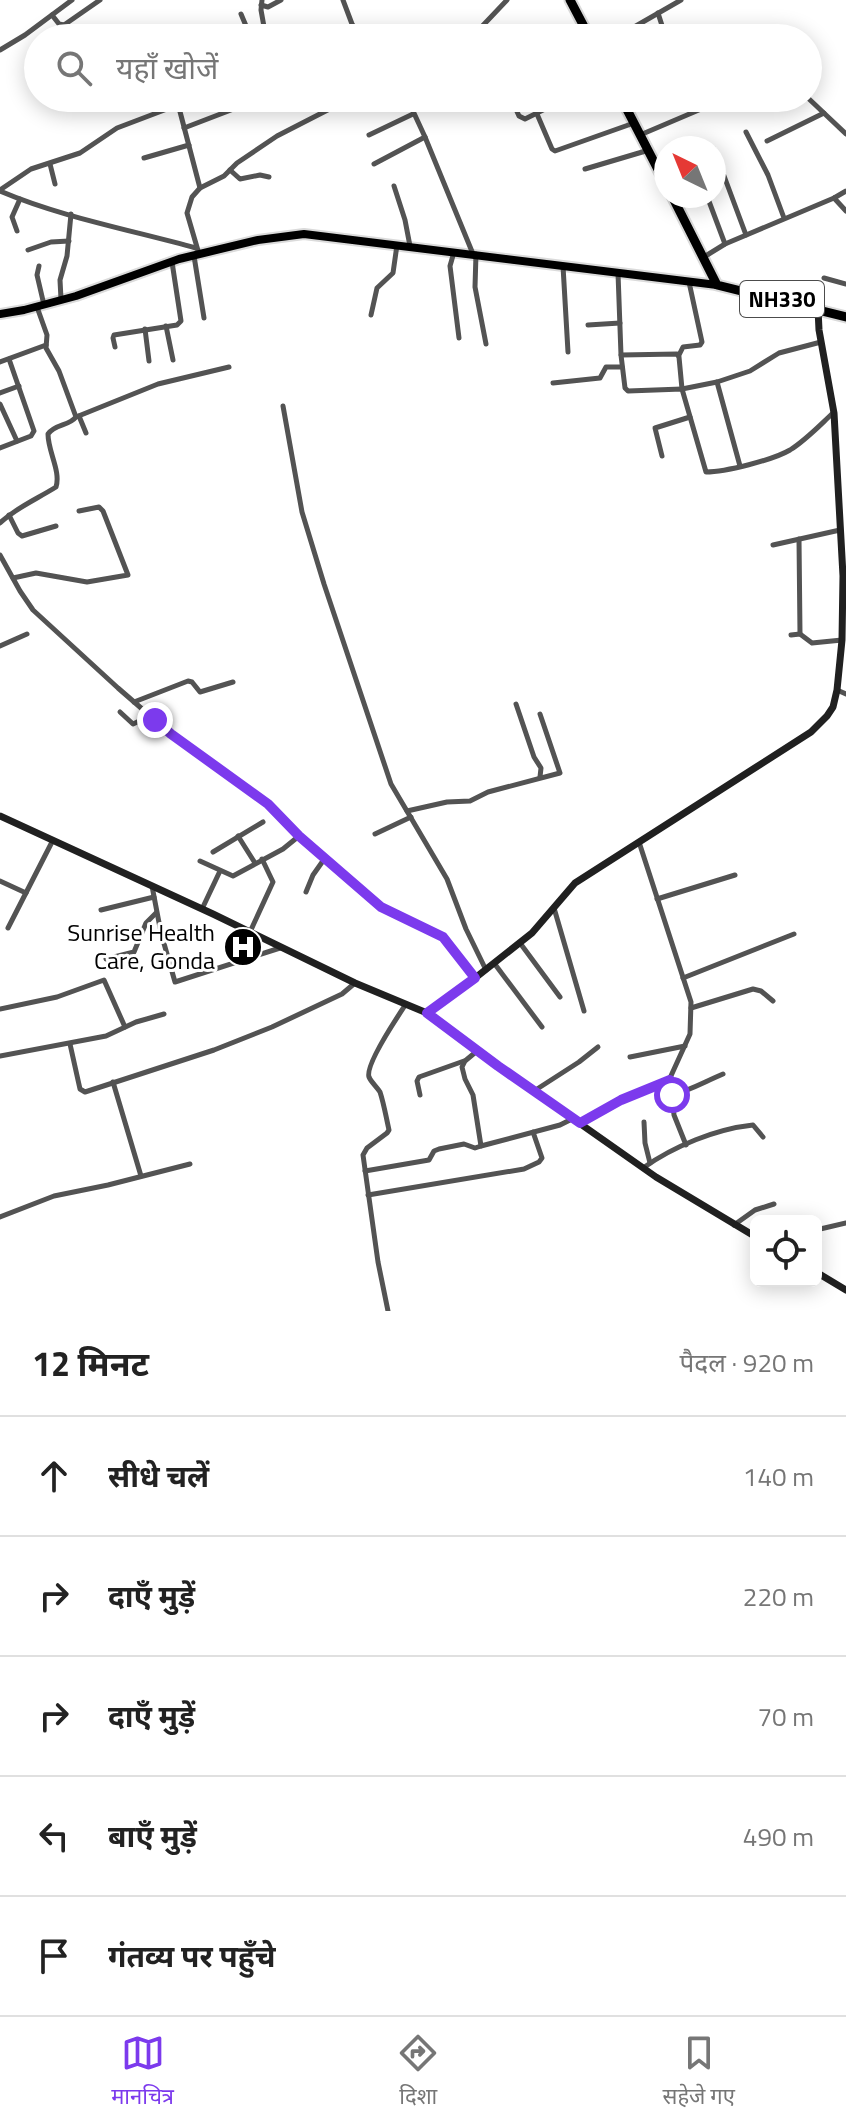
<!DOCTYPE html>
<html lang="hi">
<meta charset="utf-8">
<style>
:root{--surface:#fff;--page:#f6f6f6;--text:#222;--muted:#767676;--line:#e0e0e0;--accent:#7c3aed}
body{margin:0;font-family:"Titillium Web","Noto Sans Devanagari",sans-serif;background:var(--page);color:var(--text)}
.controls{position:absolute;right:24px;bottom:24px;display:grid;overflow:hidden;border-radius:12px;box-shadow:0 4px 20px #0003}
.controls button{width:72px;height:72px;display:grid;place-items:center;padding:0;border:0;border-bottom:2px solid var(--line);background:var(--surface);color:var(--text);font:40px sans-serif}
.compass{position:absolute;left:654px;top:136px;width:72px;height:72px;border-radius:50%;background:var(--surface);box-shadow:0 4px 20px #0003;rotate:317deg}
.stop{position:absolute;width:24px;height:24px;margin:-18px;border:6px solid #7c3aed;border-radius:50%;background:#fff}
.stop.end{background:#7c3aed;border-color:#fff;box-shadow:0 2px 8px #0008}
.list{margin:0;padding:0;list-style:none}
h2{display:flex;justify-content:space-between;align-items:center;height:104px;margin:0;padding:0 32px;font-size:34px}
h2 small{font-size:26px;font-weight:400;color:var(--muted)}
.list li{display:grid;grid-template-columns:52px 1fr auto;gap:24px;align-items:center;box-sizing:border-box;height:120px;padding:0 32px;border-top:2px solid var(--line)}
.list b{display:block;font-size:30px;white-space:nowrap}
.list em{font-size:26px;font-style:normal;color:var(--muted)}
.icon{flex:none;width:44px;height:44px;fill:none;stroke:currentColor;stroke-width:2;stroke-linecap:round;stroke-linejoin:round}
.map{position:relative;flex:none;width:846px;height:1311px;overflow:hidden}
.search{position:absolute;background:var(--surface);box-shadow:0 4px 20px #0003;left:24px;right:24px;top:24px;height:88px;display:flex;align-items:center;gap:20px;box-sizing:border-box;padding:0 28px;border-radius:44px;color:var(--muted);font-size:30px}
.sheet{height:704px;background:var(--surface)}
nav{display:flex;justify-content:space-around;align-items:center;box-sizing:border-box;height:112px;border-top:2px solid var(--line);background:var(--surface);font-size:22px;color:var(--muted)}
nav a{display:grid;justify-items:center;gap:4px}
nav .on{color:var(--accent)}
.map>svg:first-child{display:block}
</style>
<div class="map">
<svg width="846" height="1311" viewBox="0 0 846 1311">
<rect width="100%" height="100%" fill="#fff"/>
<g fill="none" stroke-linecap="round" stroke-linejoin="round">
<!-- primary casing -->
<g stroke="#dbdbdb" stroke-width="12">
<path id="primary" d="M0 314 24 310 76 296 179 259 258 240 304 234 717 285"/>
</g>
<!-- highway casing -->
<g stroke="#dbdbdb" stroke-width="13">
<g id="highway">
<path d="M570 0 590 38"/>
<path d="M621 98 666 185"/>
<path d="M672 196 717 285 846 317"/>
</g>
</g>
<!-- street -->
<g stroke="#535353" stroke-width="5">
<path d="M262 0 261 10 266 38"/>
<path d="M343 0 352 24 363 38"/>
<path d="M261 5 268 7 281 0"/>
<path d="M658 13 666 38"/>
<path d="M52 15 59 24 64 25 100 0"/>
<path d="M240 38 249 33 241 14"/>
<path d="M471 38 507 0"/>
<path d="M615 38 681 0"/>
<path d="M719 38 720 37"/>
<path d="M0 50 25 35 72 0"/>
<path d="M407 98 425 137 473 254"/>
<path d="M511 98 519 116 525 119 567 98"/>
<path d="M808 98 846 134"/>
<path d="M178 104 200 188"/>
<path d="M537 114 552 149 555 151 634 123"/>
<path d="M184 128 262 98"/>
<path d="M746 132 768 175 784 218"/>
<path d="M369 135 413 114"/>
<path d="M640 135 727 98"/>
<path d="M767 141 824 113"/>
<path d="M714 149 746 235"/>
<path d="M144 158 189 145"/>
<path d="M50 164 55 184"/>
<path d="M374 164 425 137"/>
<path d="M585 169 649 150"/>
<path d="M230 170 240 179 260 175 269 177"/>
<path d="M394 186 405 220 410 246"/>
<path d="M0 190 31 169 80 153 117 128 196 98"/>
<path d="M0 191C61 217 131 230 196 248"/>
<path d="M707 196 725 244"/>
<path d="M834 198 846 211"/>
<path d="M17 231 12 217 20 199"/>
<path d="M28 250 51 242 69 241"/>
<path d="M454 252 450 266 459 338"/>
<path d="M199 254 187 213 192 197 200 188 224 176 237 163 277 136 351 98"/>
<path d="M476 254 475 287 486 344"/>
<path d="M194 256 204 318"/>
<path d="M704 257 725 244 834 198 846 191"/>
<path d="M39 266 37 275 44 305"/>
<path d="M563 266 568 352"/>
<path d="M618 273 621 355 625 388 628 391 682 389 706 472C725 472 773 460 790 450 806 440 820 425 833 413"/>
<path d="M824 278 846 284"/>
<path d="M61 299 60 280 67 256 71 214"/>
<path d="M371 315 377 288 393 273 397 245"/>
<path d="M588 325 620 323"/>
<path d="M166 326 173 360"/>
<path d="M145 329 149 361"/>
<path d="M115 347 113 338 114 335 177 325 181 321 172 262"/>
<path d="M621 355 677 354 679 357 682 389 717 382 750 371 779 353 821 342"/>
<path d="M679 355 683 347 700 345 702 342 689 282"/>
<path d="M0 362 46 345"/>
<path d="M717 382 740 466"/>
<path d="M553 383 600 378 606 367H622"/>
<path d="M0 393 19 386"/>
<path d="M0 404 17 441"/>
<path d="M283 406 302 512 324 584 391 784 447 879 466 929 486 970"/>
<path d="M79 416 86 433"/>
<path d="M76 417 158 384 229 367"/>
<path d="M0 448 31 436 34 431 9 359"/>
<path d="M662 456 655 428 690 417"/>
<path d="M9 515 18 533 22 536 56 526"/>
<path d="M0 523C17 507 37 499 56 487 61 471 48 452 48 434 55 424 69 426 76 417L59 371 46 348 47 335 37 307"/>
<path d="M799 539 800 634"/>
<path d="M773 545 840 530"/>
<path d="M0 555 20 591 33 610 118 688 171 734 268 804 299 836 381 907 443 937 475 978"/>
<path d="M13 578 36 573 87 582 128 575 103 511 99 507 79 511"/>
<path d="M791 635 800 634 812 643 842 640"/>
<path d="M0 646 27 634"/>
<path d="M837 690 846 694"/>
<path d="M134 702 188 681 192 682 200 692 233 682"/>
<path d="M516 704 534 757 541 768 540 777"/>
<path d="M120 712 133 724 150 716"/>
<path d="M407 811 447 802 470 801 488 792 560 773 540 714"/>
<path d="M375 834 411 817"/>
<path d="M238 836 255 863"/>
<path d="M639 842 691 1002 690 1034 670 1078 674 1115 686 1145"/>
<path d="M213 852 263 822"/>
<path d="M200 861 233 876 283 849 299 836"/>
<path d="M0 881 26 893"/>
<path d="M152 886 161 933 175 982 280 948"/>
<path d="M306 892 313 875 325 858"/>
<path d="M657 899 735 875"/>
<path d="M554 908 584 1011"/>
<path d="M202 909 220 871"/>
<path d="M101 910 154 897"/>
<path d="M8 928 53 840"/>
<path d="M250 932 273 882 262 859"/>
<path d="M520 943 560 997"/>
<path d="M106 959 134 952 146 923 156 913"/>
<path d="M494 963 542 1027"/>
<path d="M683 978 794 934"/>
<path d="M691 1008 753 989 761 991 773 1001"/>
<path d="M0 1009 57 997 104 980 125 1027"/>
<path d="M70 1044 80 1089 85 1092 214 1050 272 1027 342 994 355 983"/>
<path d="M477 1051 465 1061 462 1067 465 1079 473 1095 481 1146"/>
<path d="M0 1056 106 1036 136 1022 164 1014"/>
<path d="M630 1057 685 1046"/>
<path d="M113 1082 141 1176"/>
<path d="M534 1091 579 1062 598 1047"/>
<path d="M420 1095 417 1081 419 1077 464 1061"/>
<path d="M672 1095C691 1090 704 1082 723 1074"/>
<path d="M644 1122 645 1143 650 1163"/>
<path d="M580 1123 621 1100 670 1080"/>
<path d="M643 1168C674 1146 716 1129 753 1125L763 1137"/>
<path d="M365 1171 429 1160 434 1151 439 1149 464 1144 475 1148 481 1146 560 1125 572 1119"/>
<path d="M368 1195 524 1169 539 1162 542 1158 533 1132"/>
<path d="M0 1217 54 1196 108 1185 190 1164"/>
<path d="M734 1225 755 1210 774 1204"/>
<path d="M816 1230 846 1223"/>
<path d="M388 1311 378 1262 363 1155 367 1148 387 1133 389 1130C386 1117 384 1104 380 1092 377 1087 371 1082 369 1077 365 1065 398 1016 406 1004"/>
</g>
<!-- secondary -->
<g stroke="#202020" stroke-width="7">
<path d="M0 816 213 914 355 983 427 1013 498 1066 656 1177 756 1237"/>
<path d="M427 1013 465 986 532 933 575 883 811 732 827 716 833 707 837 690 842 640 843 576 834 413 819 330 818 309"/>
<path d="M816 1272 846 1290"/>
</g>
<!-- primary -->
<use href="#primary" stroke="#000" stroke-width="8"/>
<!-- highway -->
<use href="#highway" stroke="#000" stroke-width="9"/>
</g>
<g fill="none" stroke-linecap="round" stroke-linejoin="round">
<!-- route -->
<path stroke="#7c3aed" stroke-width="10" d="M155 720 171 734 268 804 299 836 381 907 443 937 475 978 427 1013 498 1066 580 1123 621 1100 670 1080 672 1095"/>
</g>
<!-- icons -->
<defs>
<g id="hospital-disc" transform="scale(2)"><circle r="9.5" fill="#000" stroke="#fff"/><path d="M-5-5h3v3.5h4V-5h3V5h-3V1.5h-4V5h-3Z" fill="#fff"/></g>
</defs>
<g fill-rule="evenodd">
<use href="#hospital-disc" x="243" y="947"/>
</g>
<g text-anchor="middle" stroke-width="6" stroke-linejoin="round" paint-order="stroke">
<!-- shield labels -->
<rect fill="#fff" stroke="#4c4c4c" stroke-width="2" x="740" y="281" width="84" height="36" rx="6"/>
<g font-size="22" font-weight="bold" fill="#000">
<text x="782" y="307">NH330</text>
</g>
<!-- poi labels -->
<g font-size="24" fill="#000" stroke="#fff" text-anchor="end">
<text x="215" y="941">Sunrise Health<tspan x="215" dy="28">Care, Gonda</tspan></text>
</g>
</g>
</svg>
<div class="controls">
<button><svg class="icon" aria-label="locate" viewBox="0 0 24 24"><circle cx="12" cy="12" r="6"/><path d="M12 2v4M12 18v4M2 12h4M18 12h4"/></svg></button>
</div>
<svg class="compass" viewBox="-18 -18 36 36"><path d="M0-13l5 13h-10z" fill="#e53935"/><path d="M0 13l5-13h-10z" fill="#767676"/></svg>
<div class="stop" style="left:672px;top:1095px"></div>
<div class="stop end" style="left:155px;top:720px"></div>
<div class="search"><svg class="icon" aria-label="search" viewBox="0 0 24 24"><circle cx="10" cy="10" r="6"/><path d="M15 15l6 6"/></svg>यहाँ खोजें</div>
</div>
<section class="sheet">
<h2>12 मिनट<small>पैदल · 920 m</small></h2>
<ul class="list">
<li><svg class="icon" aria-label="ahead" viewBox="0 0 24 24"><path d="M12 20V5M6 11l6-6 6 6"/></svg><div><b>सीधे चलें</b></div><em>140 m</em></li>
<li><svg class="icon" aria-label="right" viewBox="0 0 24 24"><path d="M7 20v-9h11M14 6l5 5-5 5"/></svg><div><b>दाएँ मुड़ें</b></div><em>220 m</em></li>
<li><svg class="icon" aria-label="right" viewBox="0 0 24 24"><path d="M7 20v-9h11M14 6l5 5-5 5"/></svg><div><b>दाएँ मुड़ें</b></div><em>70 m</em></li>
<li><svg class="icon" aria-label="left" viewBox="0 0 24 24"><path d="M17 20v-9H6M10 6l-5 5 5 5"/></svg><div><b>बाएँ मुड़ें</b></div><em>490 m</em></li>
<li><svg class="icon" aria-label="arrive" viewBox="0 0 24 24"><path d="M6 21V4h12l-3 4 3 4H6"/></svg><div><b>गंतव्य पर पहुँचे</b></div></li>
</ul>
</section>
<nav>
<a class="on"><svg class="icon" aria-label="map" viewBox="0 0 24 24"><path d="M3 6l6-2 6 2 6-2v14l-6 2-6-2-6 2zM9 4v14M15 6v14"/></svg>मानचित्र</a>
<a><svg class="icon" aria-label="directions" viewBox="0 0 24 24"><path d="M12 3l9 9-9 9-9-9zM9 14v-3h6M13 9l2 2-2 2"/></svg>दिशा</a>
<a><svg class="icon" aria-label="saved" viewBox="0 0 24 24"><path d="M7 4h10v16l-5-4-5 4z"/></svg>सहेजे गए</a>
</nav>
